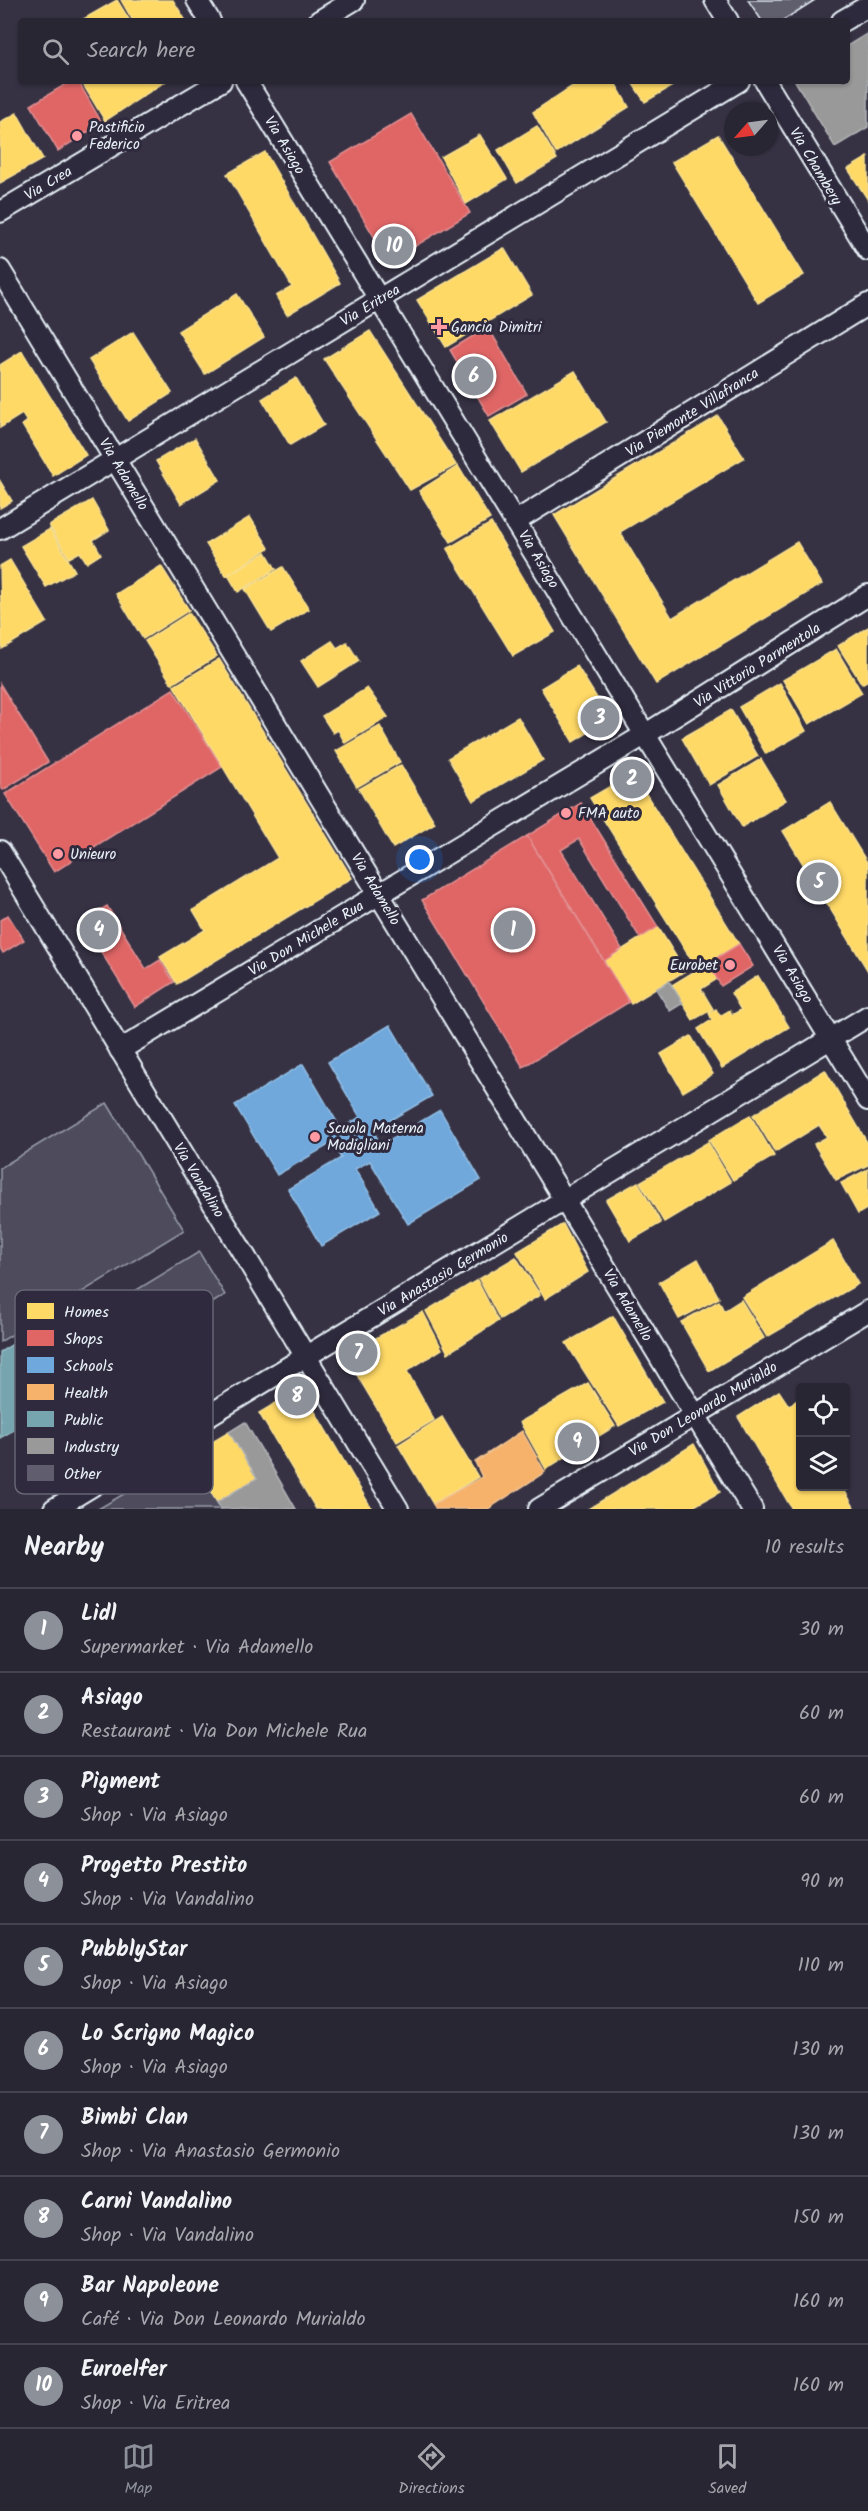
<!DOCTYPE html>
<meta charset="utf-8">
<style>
:root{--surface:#282633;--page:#34323f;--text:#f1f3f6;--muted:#a5a5ac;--line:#44434e;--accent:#8c9099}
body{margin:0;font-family:Kalam,sans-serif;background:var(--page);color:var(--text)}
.controls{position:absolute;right:18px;bottom:18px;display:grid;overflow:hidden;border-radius:6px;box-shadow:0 2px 4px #0004}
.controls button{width:54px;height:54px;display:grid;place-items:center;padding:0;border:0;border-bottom:2px solid var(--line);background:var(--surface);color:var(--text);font:30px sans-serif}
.compass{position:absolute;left:724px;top:102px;width:54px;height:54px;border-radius:50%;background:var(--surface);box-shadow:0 2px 4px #0004;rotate:242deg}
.you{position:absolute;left:420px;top:860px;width:21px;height:21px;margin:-15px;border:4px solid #fff;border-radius:50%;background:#1a73e8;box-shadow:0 0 0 9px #1a73e833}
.badge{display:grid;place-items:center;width:39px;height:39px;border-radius:50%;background:var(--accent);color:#fff;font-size:20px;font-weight:700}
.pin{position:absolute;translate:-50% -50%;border:3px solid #fff;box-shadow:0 2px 6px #0006}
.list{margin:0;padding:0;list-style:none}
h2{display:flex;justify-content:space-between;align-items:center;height:78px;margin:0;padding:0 24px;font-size:26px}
h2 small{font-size:20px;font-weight:400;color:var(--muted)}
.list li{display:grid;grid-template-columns:39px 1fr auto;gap:18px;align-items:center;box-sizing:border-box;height:84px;padding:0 24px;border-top:2px solid var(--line)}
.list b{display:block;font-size:22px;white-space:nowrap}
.list p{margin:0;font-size:20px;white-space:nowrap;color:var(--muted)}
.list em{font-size:20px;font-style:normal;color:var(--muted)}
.icon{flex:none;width:33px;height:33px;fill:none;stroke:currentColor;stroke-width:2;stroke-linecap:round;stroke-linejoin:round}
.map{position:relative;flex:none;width:868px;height:1509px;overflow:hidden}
.search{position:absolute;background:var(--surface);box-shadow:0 2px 4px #0004;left:18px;right:18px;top:18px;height:66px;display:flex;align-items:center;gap:15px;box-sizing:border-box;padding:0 21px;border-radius:6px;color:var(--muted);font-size:22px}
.sheet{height:918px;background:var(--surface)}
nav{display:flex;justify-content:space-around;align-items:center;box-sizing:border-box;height:84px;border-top:2px solid var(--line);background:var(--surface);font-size:16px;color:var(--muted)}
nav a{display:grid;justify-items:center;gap:3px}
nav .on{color:var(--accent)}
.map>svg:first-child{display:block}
</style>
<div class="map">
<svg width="868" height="1509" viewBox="0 0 868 1509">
<rect width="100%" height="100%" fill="#363244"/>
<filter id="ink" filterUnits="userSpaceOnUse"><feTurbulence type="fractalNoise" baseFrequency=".0167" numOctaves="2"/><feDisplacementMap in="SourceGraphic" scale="12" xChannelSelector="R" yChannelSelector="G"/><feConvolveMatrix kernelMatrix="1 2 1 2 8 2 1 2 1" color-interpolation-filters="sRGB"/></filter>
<g filter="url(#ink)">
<!-- green -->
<g fill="#4d4b5c" stroke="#9a9eaa" stroke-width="1.5">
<path d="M107 1103 184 1230 0 1342V1168Z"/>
<path d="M199 1252 225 1295 139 1349 112 1305Z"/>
<path d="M189 1456 221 1509H98Z"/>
</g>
<!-- homes -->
<g fill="#ffd966" stroke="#f8e092" stroke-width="1.5">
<path d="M117 0 130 21H80Z"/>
<path d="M121 0H173L186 21H133Z"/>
<path d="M81 81H166L105 121Z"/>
<path d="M580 81H614L629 107 556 153 533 112Z"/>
<path d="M631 81H681L645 102Z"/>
<path d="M17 113 43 159 0 183V122Z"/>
<path d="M537 126 557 159 517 183 498 150Z"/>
<path d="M480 135 507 179 466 204 441 157Z"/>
<path d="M718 135 804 275 758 303 672 162Z"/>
<path d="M265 152 340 283 287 315 276 296 292 287 227 174Z"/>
<path d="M868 157V200L848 169Z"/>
<path d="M504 248 532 295 446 347 417 300Z"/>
<path d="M237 294 264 337 205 374 178 331Z"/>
<path d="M370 331 456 465 410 490 324 359Z"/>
<path d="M133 332 172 393 128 421 89 360Z"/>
<path d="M22 351 86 455 53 476 22 425 27 422 22 414 0 428V365Z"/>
<path d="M575 371 606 422 521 472 490 421Z"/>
<path d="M296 378 324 425 290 445 262 399Z"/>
<path d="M718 416 744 458 620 532 672 618 797 542 822 584 656 684 554 515Z"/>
<path d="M195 438 220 480 181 504 156 461Z"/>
<path d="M458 466 490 519 451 542 419 491Z"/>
<path d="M0 481 12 501 0 508Z"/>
<path d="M92 500 109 530 93 540 101 554 87 563 80 552 69 558 49 525Z"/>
<path d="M250 517 269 548 226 576 206 544Z"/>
<path d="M491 523 555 632 513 656 447 549Z"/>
<path d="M50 529 75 571 46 587 21 546Z"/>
<path d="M266 552 276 569 238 592 228 575Z"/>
<path d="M10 560 47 622 2 649 0 566Z"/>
<path d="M161 566 189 610 143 639 116 594Z"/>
<path d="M283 567 309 609 271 632 245 589Z"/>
<path d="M189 613 217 656 172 684 145 641Z"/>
<path d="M868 627V680L862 684 838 646Z"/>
<path d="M332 641 337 648 347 642 359 661 318 687 301 661Z"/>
<path d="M836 649 862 693 809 724 783 680Z"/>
<path d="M219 659 352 878 177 984 160 957 205 930 193 910 278 858 174 686Z"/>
<path d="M577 666 610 719 573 742 541 688Z"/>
<path d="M780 683 806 731 766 754 739 707Z"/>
<path d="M367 688 388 717 345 743 338 730 333 733 322 716Z"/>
<path d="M731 710 758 756 709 785 682 738Z"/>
<path d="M518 717 543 760 473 801 448 758Z"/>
<path d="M380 726 400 762 357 787 336 751Z"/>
<path d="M761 759 786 800 742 827 718 785Z"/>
<path d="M401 765 435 823 393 848 359 789Z"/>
<path d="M633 773 739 944 697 969 590 798Z"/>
<path d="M830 802 868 864V971L783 831Z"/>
<path d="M658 927 685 971 631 1004 604 961Z"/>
<path d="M708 963 717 979 701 989 713 1009 693 1020 672 985Z"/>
<path d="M758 976 789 1027 722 1068 698 1029 712 1020 709 1013 716 1009 720 1016 730 1010 732 1015 741 1010 731 993Z"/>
<path d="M691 1036 713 1074 683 1092 661 1054Z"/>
<path d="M825 1070 868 1144V1165L836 1180 814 1144 827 1137 819 1125 775 1152 753 1115Z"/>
<path d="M750 1115 774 1156 733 1180 709 1140Z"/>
<path d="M708 1142 731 1182 664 1222 640 1182Z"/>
<path d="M868 1169V1208L858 1214 841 1183Z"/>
<path d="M638 1182 661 1223 630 1241 606 1200Z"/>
<path d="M563 1224 588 1272 545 1299 517 1252Z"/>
<path d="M833 1241 858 1284 767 1337 742 1297Z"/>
<path d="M516 1257 540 1295 500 1319 479 1279Z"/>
<path d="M698 1259 719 1298 679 1319 659 1282Z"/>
<path d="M477 1280 498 1321 448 1353 426 1311Z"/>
<path d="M741 1300 764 1338 709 1371 681 1322 719 1301 724 1311Z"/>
<path d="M423 1312 442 1349 407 1371 434 1420 397 1442 345 1355Z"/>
<path d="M613 1316 663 1402 619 1426 566 1343Z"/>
<path d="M588 1383 615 1426 546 1469 520 1422Z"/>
<path d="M301 1388 372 1509H316L259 1413Z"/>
<path d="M779 1391 789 1406 800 1398V1486H842L855 1509H792L738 1417Z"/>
<path d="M442 1417 478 1477 433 1504 398 1445Z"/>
<path d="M229 1432 257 1478 217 1502 189 1456Z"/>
<path d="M694 1444 720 1492 689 1509H588Z"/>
</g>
<!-- shops -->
<g fill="#e06666" stroke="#e29092" stroke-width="1.5">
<path d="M71 81H78L102 123 58 151 31 105Z"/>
<path d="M411 114 470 213 389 262 330 162Z"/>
<path d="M488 327 527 394 489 416 450 350Z"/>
<path d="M0 684 48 762 3 790 0 786Z"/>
<path d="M173 689 222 767 54 872 5 794Z"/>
<path d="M581 803 658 927 640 938 579 839 561 850 622 949 604 961 527 836Z"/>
<path d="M527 836 629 1002 523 1067 422 900Z"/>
<path d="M107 906 146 969 160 960 174 982 135 1007 82 921Z"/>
<path d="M8 915 24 940 3 953 0 948V920Z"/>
<path d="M739 944 753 966 721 986 708 963Z"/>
</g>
<!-- schools -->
<path fill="#6fa8dc" stroke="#93bee4" stroke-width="1.5" d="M390 1025 432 1096 373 1130 381 1145 440 1110 481 1180 408 1224 370 1161 355 1169 380 1211 321 1246 288 1189 341 1158 332 1143 277 1175 235 1105 303 1064 341 1129 360 1117 328 1062Z"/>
<!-- health -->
<path fill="#f6b26b" stroke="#f2c595" stroke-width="1.5" d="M522 1431 545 1472 488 1509H436L433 1504 482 1477 475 1462Z"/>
<!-- public -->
<path fill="#76a5af" stroke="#98bcc5" stroke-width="1.5" d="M51 1327 83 1381 56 1397 53 1392 31 1404 38 1416 0 1438V1352L21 1339 24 1344Z"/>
<!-- industry -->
<g fill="#999" stroke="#b1b3b6" stroke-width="1.5">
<path d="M868 33V127L835 147 795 81H847V46Z"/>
<path d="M669 981 683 1003 670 1011 656 989Z"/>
<path d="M245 1422 277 1476 296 1509H221L217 1502 257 1478 229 1432Z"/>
</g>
<!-- building -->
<path fill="#605e6e" stroke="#e8f1f8" stroke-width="1.5" d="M748 0H815L782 21H762Z"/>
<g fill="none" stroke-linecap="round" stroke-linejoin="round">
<!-- street casing -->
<g stroke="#e8f1f8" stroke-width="24">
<g id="street">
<path d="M197 0 210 21"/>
<path d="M715 0 728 21"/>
<path d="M319 21 354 0"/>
<path d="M842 21 868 6"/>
<path d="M246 81 868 1100"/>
<path d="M765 81 868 250"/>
<path d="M0 212 221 81"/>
<path d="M0 270 752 1509"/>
<path d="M516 521 868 304"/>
<path d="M0 529 739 81"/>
<path d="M0 851 398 1509"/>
<path d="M120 1050 646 734 868 595"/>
<path d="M54 1509 868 1016"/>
<path d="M539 1509 868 1311"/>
</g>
</g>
<!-- street -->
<use href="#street" stroke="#2f2a3d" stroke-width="20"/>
</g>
</g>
<!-- markers -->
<g fill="#ff9aa2" stroke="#2f2a3d" stroke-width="2">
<circle cx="77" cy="136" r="6"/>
<path d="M436 318h6v6h6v6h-6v6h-6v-6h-6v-6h6z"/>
<circle cx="566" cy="813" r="6"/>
<circle cx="58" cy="854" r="6"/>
<circle cx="730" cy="965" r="6"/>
<circle cx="315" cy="1137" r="6"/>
</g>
<g text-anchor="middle" stroke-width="6" stroke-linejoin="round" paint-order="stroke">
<!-- poi labels -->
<g font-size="15" fill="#e8f1f8" stroke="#2f2a3d" text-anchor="start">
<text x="89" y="132">Pastificio<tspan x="89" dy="17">Federico</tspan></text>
<text x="451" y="332">Gancia Dimitri</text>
<text x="578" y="818">FMA auto</text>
<text x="70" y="859">Unieuro</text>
<text x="718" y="970" text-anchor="end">Eurobet</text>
<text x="327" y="1133">Scuola Materna<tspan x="327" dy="17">Modigliani</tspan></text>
</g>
<!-- street labels -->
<g font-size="15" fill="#e8f1f8" stroke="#2f2a3d">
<text transform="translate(285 145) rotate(59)" y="5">Via Asiago</text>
<text transform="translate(816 166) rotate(59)" y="5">Via Chambery</text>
<text transform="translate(48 183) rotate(-31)" y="5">Via Crea</text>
<text transform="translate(370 305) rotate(-31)" y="5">Via Eritrea</text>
<text transform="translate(692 412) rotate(-32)" y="5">Via Piemonte Villafranca</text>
<text transform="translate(124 474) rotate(59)" y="5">Via Adamello</text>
<text transform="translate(539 559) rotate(59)" y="5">Via Asiago</text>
<text transform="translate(757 665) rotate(-32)" y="5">Via Vittorio Parmentola</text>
<text transform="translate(376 889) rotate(59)" y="5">Via Adamello</text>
<text transform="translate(306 938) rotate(-31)" y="5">Via Don Michele Rua</text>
<text transform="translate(793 974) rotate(59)" y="5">Via Asiago</text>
<text transform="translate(199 1180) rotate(59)" y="5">Via Vandalino</text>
<text transform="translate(443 1274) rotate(-31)" y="5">Via Anastasio Germonio</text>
<text transform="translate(628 1305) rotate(59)" y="5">Via Adamello</text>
<text transform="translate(703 1409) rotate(-31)" y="5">Via Don Leonardo Murialdo</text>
</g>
</g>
<!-- legend -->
<rect x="15" y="1290" width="198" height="204" rx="9" fill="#2f2a3d" stroke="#666675" stroke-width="1.5"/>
<rect x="27" y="1303" width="27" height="16" fill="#ffd966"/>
<rect x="27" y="1330" width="27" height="16" fill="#e06666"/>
<rect x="27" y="1357" width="27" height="16" fill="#6fa8dc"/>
<rect x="27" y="1384" width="27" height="16" fill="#f6b26b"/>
<rect x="27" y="1411" width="27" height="16" fill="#76a5af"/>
<rect x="27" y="1438" width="27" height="16" fill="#999"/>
<rect x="27" y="1465" width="27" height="16" fill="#605e6e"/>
<g font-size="16" fill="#e8f1f8">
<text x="64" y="1317">Homes</text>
<text x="64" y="1344">Shops</text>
<text x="64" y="1371">Schools</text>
<text x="64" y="1398">Health</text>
<text x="64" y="1425">Public</text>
<text x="64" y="1452">Industry</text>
<text x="64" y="1479">Other</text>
</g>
</svg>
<div class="controls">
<button><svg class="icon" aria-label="locate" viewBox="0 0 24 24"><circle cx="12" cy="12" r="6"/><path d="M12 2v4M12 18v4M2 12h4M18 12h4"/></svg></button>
<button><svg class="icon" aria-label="layers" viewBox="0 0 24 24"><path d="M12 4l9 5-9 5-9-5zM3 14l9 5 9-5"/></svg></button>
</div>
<svg class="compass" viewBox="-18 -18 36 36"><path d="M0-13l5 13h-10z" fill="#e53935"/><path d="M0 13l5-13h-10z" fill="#a5a5ac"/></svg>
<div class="you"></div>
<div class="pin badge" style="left:513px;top:930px">1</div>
<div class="pin badge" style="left:632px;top:779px">2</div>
<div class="pin badge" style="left:600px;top:718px">3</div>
<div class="pin badge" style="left:99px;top:930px">4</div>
<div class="pin badge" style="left:819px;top:882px">5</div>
<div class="pin badge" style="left:474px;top:376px">6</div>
<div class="pin badge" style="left:358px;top:1353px">7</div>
<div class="pin badge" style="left:297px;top:1396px">8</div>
<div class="pin badge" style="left:577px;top:1442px">9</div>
<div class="pin badge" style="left:394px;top:246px">10</div>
<div class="search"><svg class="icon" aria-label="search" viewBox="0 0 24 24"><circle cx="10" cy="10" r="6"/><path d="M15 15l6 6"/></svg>Search here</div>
</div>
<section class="sheet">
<h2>Nearby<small>10 results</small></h2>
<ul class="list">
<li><span class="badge">1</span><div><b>Lidl</b><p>Supermarket · Via Adamello</p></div><em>30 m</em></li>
<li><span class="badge">2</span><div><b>Asiago</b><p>Restaurant · Via Don Michele Rua</p></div><em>60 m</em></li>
<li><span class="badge">3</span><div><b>Pigment</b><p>Shop · Via Asiago</p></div><em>60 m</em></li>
<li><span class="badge">4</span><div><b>Progetto Prestito</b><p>Shop · Via Vandalino</p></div><em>90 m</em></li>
<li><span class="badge">5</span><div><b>PubblyStar</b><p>Shop · Via Asiago</p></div><em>110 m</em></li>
<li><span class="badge">6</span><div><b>Lo Scrigno Magico</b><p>Shop · Via Asiago</p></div><em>130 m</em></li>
<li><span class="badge">7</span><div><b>Bimbi Clan</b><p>Shop · Via Anastasio Germonio</p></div><em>130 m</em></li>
<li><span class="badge">8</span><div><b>Carni Vandalino</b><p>Shop · Via Vandalino</p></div><em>150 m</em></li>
<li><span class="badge">9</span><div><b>Bar Napoleone</b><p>Café · Via Don Leonardo Murialdo</p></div><em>160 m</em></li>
<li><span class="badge">10</span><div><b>Euroelfer</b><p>Shop · Via Eritrea</p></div><em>160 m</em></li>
</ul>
</section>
<nav>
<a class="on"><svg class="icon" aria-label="map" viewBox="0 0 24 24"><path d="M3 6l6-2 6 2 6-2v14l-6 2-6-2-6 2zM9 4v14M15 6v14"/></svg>Map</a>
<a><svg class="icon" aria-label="directions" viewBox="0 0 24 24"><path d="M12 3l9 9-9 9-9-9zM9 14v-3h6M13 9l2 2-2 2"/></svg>Directions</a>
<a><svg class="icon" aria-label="saved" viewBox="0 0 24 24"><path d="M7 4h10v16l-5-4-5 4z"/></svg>Saved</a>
</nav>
